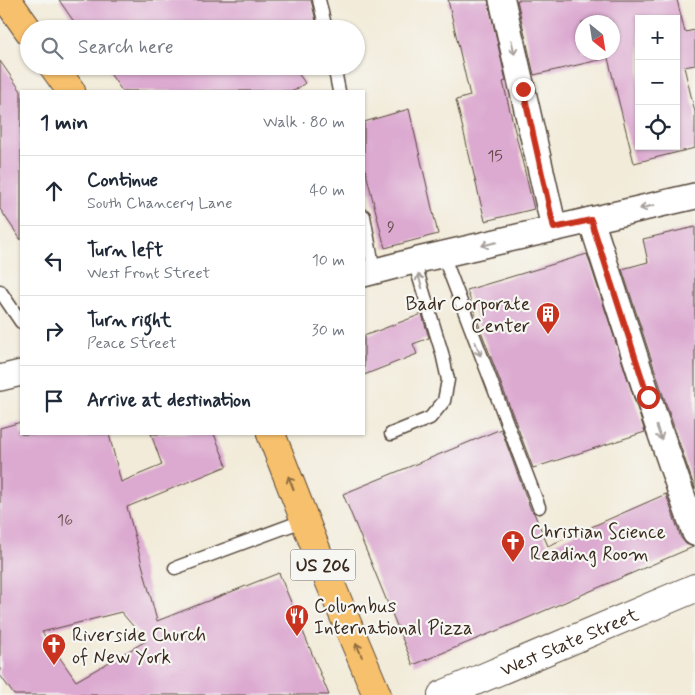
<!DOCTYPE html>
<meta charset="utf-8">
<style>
:root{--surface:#fff;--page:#f2f2f3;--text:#1f2937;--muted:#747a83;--line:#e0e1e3}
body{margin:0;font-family:Mynerve,sans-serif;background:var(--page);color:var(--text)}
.controls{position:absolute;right:15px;top:15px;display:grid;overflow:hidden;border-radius:0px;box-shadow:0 1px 4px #0004}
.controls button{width:45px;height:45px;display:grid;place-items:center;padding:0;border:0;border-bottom:1px solid var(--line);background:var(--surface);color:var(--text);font:25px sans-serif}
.compass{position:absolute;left:575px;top:15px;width:45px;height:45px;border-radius:50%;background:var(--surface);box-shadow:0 1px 4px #0004;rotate:150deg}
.stop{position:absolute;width:15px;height:15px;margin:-11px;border:4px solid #c8321e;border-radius:50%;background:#fff}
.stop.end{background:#c8321e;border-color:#fff;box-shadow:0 1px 5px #0008}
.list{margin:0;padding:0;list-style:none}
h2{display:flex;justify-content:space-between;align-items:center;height:65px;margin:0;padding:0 20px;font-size:21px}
h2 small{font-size:16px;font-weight:400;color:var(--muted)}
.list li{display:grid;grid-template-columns:32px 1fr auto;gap:15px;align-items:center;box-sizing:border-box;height:70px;padding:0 20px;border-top:1px solid var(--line)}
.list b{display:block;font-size:19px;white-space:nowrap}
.list p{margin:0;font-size:16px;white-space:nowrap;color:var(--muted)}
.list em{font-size:16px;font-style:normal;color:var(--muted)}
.icon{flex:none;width:28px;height:28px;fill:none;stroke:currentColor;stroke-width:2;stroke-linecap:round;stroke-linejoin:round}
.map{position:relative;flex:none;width:695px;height:695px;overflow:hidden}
.search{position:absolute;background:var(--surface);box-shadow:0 1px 4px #0004;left:20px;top:20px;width:345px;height:55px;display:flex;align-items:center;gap:12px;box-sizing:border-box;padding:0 18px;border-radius:28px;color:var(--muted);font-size:19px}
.panel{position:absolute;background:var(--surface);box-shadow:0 1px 4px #0004;left:20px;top:90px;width:345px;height:345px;border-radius:0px}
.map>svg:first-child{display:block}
</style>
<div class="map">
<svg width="695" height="695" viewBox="0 0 695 695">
<rect width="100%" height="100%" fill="#f6f6f2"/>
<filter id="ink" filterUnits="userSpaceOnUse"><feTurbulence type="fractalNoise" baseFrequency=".02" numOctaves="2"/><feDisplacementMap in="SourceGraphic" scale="10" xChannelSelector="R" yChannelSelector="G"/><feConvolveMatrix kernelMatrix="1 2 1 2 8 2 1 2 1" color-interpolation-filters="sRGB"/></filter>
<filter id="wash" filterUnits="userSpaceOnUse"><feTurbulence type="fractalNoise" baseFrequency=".0096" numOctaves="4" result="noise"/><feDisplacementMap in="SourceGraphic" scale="20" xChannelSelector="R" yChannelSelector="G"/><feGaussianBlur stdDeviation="1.12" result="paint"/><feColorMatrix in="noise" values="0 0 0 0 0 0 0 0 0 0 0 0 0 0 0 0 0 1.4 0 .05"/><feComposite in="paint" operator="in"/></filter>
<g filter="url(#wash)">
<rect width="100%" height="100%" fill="#f2ebd9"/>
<g id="blocks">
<!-- building -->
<g fill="#dca9d0" fill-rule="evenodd">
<path d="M59 0H311L318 29H79Z"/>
<path d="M448 0H488L506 81 503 82 534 209 485 221 456 100 470 96Z"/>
<path d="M517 0H677L685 32 695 30V65L684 67 695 112V148L634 163 608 58 534 75ZM639 19H676V146H639ZM582 22H612V52H582Z"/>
<path d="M0 61 21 91V240L0 209Z"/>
<path d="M105 66H293L305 83 294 91H122Z"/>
<path d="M409 109 438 234 385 248 364 165V122Z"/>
<path d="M695 227V489L662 392 622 269 648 262 643 239Z"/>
<path d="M587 254 645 432 533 468 481 331 467 290Z"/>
<path d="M422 314 429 338 413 344 417 354 364 375V336Z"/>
<path d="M21 422V434H109L121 482 162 465 151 434H214L227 466 127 507 157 621 279 573 329 695H14L0 675V428ZM121 612 146 641 76 681 42 632Z"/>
<path d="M501 429 531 510 534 513 548 546 666 494 681 538 686 544 693 547 523 620 413 665 343 494Z"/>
</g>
</g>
</g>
<g filter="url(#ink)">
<use href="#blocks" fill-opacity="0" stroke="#56473a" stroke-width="1"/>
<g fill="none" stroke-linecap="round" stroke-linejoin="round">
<!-- service casing -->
<g stroke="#56473a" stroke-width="15">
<g id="service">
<path d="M319 0 326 29"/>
<path d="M334 66 339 91"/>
<path d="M364 216 374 271"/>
<path d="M443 255 539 507"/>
<path d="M0 291 21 322"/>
<path d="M391 434 430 418 444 401 448 380 442 353 414 261"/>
<path d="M175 568 305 520"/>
</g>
</g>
<!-- minor casing -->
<g stroke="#56473a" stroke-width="28">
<g id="minor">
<path d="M502 0 554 228"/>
<path d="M591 220 648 397 695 533"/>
<path d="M364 274 414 261 695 196"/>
<path d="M0 378 21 373"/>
</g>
</g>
<!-- tertiary casing -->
<g stroke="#56473a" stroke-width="30">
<g id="tertiary">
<path id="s1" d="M442 695 695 588"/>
</g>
</g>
<!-- primary casing -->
<g stroke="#56473a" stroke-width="30">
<g id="primary">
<path d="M7 0 29 31"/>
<path d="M53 66 71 91"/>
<path d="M271 434 318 554 377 695"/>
</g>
</g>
<!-- service -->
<use href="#service" stroke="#fff" stroke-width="12"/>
<!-- minor -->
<use href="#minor" stroke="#fff" stroke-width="25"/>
<!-- tertiary -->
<use href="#tertiary" stroke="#fff" stroke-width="28"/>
<!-- primary -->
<use href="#primary" stroke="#f7c06c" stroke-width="28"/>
</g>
<!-- one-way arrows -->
<defs><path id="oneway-shaft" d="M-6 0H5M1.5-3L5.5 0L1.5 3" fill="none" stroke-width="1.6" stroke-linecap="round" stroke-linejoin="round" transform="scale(1.25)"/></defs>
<g stroke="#a79f9a">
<use href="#oneway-shaft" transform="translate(513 47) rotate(77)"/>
<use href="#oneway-shaft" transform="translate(647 207) rotate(167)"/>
<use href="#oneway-shaft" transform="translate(489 244) rotate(167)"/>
<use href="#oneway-shaft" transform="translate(420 281) rotate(-107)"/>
<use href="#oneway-shaft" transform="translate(478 349) rotate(69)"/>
<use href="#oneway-shaft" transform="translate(659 433) rotate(71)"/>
</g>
<g stroke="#906e41">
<use href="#oneway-shaft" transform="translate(291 483) rotate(-111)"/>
<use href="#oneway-shaft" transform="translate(359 650) rotate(-113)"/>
</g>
</g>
<g fill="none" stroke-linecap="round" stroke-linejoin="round" filter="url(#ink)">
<!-- route -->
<path stroke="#c8321e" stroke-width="6" d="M523 89 554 228 591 220 648 397"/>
</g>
<!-- icons -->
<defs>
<g id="building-pin" transform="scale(1.25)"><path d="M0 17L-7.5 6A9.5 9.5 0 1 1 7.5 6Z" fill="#c8321e" stroke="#f6f6f2"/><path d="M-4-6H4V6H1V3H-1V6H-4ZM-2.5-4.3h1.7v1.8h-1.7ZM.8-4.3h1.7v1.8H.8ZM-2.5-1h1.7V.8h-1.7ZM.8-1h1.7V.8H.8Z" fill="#fff"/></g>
<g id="church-pin" transform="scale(1.25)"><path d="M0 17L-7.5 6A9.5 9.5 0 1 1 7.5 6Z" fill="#c8321e" stroke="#f6f6f2"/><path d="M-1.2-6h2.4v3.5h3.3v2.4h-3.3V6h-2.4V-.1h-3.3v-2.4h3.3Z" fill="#fff"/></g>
<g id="restaurant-pin" transform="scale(1.25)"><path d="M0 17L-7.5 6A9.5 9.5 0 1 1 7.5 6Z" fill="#c8321e" stroke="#f6f6f2"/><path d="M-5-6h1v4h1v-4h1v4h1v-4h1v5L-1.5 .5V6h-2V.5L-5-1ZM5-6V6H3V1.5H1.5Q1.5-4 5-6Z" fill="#fff"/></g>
</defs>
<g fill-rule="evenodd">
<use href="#building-pin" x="548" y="314"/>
<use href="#church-pin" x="513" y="542"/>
<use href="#restaurant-pin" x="297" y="616"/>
<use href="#church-pin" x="54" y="645"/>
</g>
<g text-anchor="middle" stroke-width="4.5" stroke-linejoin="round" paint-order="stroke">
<!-- number labels -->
<g font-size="16" fill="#634a4a">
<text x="495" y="161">15</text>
<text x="391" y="232">9</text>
<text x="65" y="525">16</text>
</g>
<!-- shield labels -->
<rect fill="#f6f6f2" stroke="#73675e" stroke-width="1" x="290.5" y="549.5" width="65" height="31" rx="4"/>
<g font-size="18" font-weight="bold" fill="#3b2a1e">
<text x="323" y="571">US 206</text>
</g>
<!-- poi labels -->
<g font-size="19" fill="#3b2a1e" stroke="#f6f6f2" text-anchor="start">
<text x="530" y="310" text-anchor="end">Badr Corporate<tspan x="530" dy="22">Center</tspan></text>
<text x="530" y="538">Christian Science<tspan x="530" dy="22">Reading Room</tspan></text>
<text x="314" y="612">Columbus<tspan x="314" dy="22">International Pizza</tspan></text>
<text x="72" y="641">Riverside Church<tspan x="72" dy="22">of New York</tspan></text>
</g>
<!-- street labels -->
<g font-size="19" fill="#3b2a1e" stroke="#f6f6f2">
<text dy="7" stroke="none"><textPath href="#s1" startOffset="138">West State Street</textPath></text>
</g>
</g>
</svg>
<div class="controls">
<button>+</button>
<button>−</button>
<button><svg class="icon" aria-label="locate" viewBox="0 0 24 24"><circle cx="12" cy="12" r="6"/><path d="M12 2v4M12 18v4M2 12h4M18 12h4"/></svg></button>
</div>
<svg class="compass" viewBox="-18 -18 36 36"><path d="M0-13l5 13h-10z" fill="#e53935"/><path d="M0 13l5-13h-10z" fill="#747a83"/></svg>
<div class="stop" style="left:648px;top:397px"></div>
<div class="stop end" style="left:523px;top:89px"></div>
<div class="search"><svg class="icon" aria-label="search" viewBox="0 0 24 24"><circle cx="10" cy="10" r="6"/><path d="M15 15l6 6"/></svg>Search here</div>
<section class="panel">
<h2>1 min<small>Walk · 80 m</small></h2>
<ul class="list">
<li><svg class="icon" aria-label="ahead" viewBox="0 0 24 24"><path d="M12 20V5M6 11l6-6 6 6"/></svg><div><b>Continue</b><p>South Chancery Lane</p></div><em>40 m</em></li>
<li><svg class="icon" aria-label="left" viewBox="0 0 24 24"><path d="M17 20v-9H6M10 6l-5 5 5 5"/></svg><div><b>Turn left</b><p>West Front Street</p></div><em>10 m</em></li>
<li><svg class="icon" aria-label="right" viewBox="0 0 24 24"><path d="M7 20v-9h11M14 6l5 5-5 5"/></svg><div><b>Turn right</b><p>Peace Street</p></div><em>30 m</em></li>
<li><svg class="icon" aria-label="arrive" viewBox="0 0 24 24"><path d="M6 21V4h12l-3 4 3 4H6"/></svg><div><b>Arrive at destination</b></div></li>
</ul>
</section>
</div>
